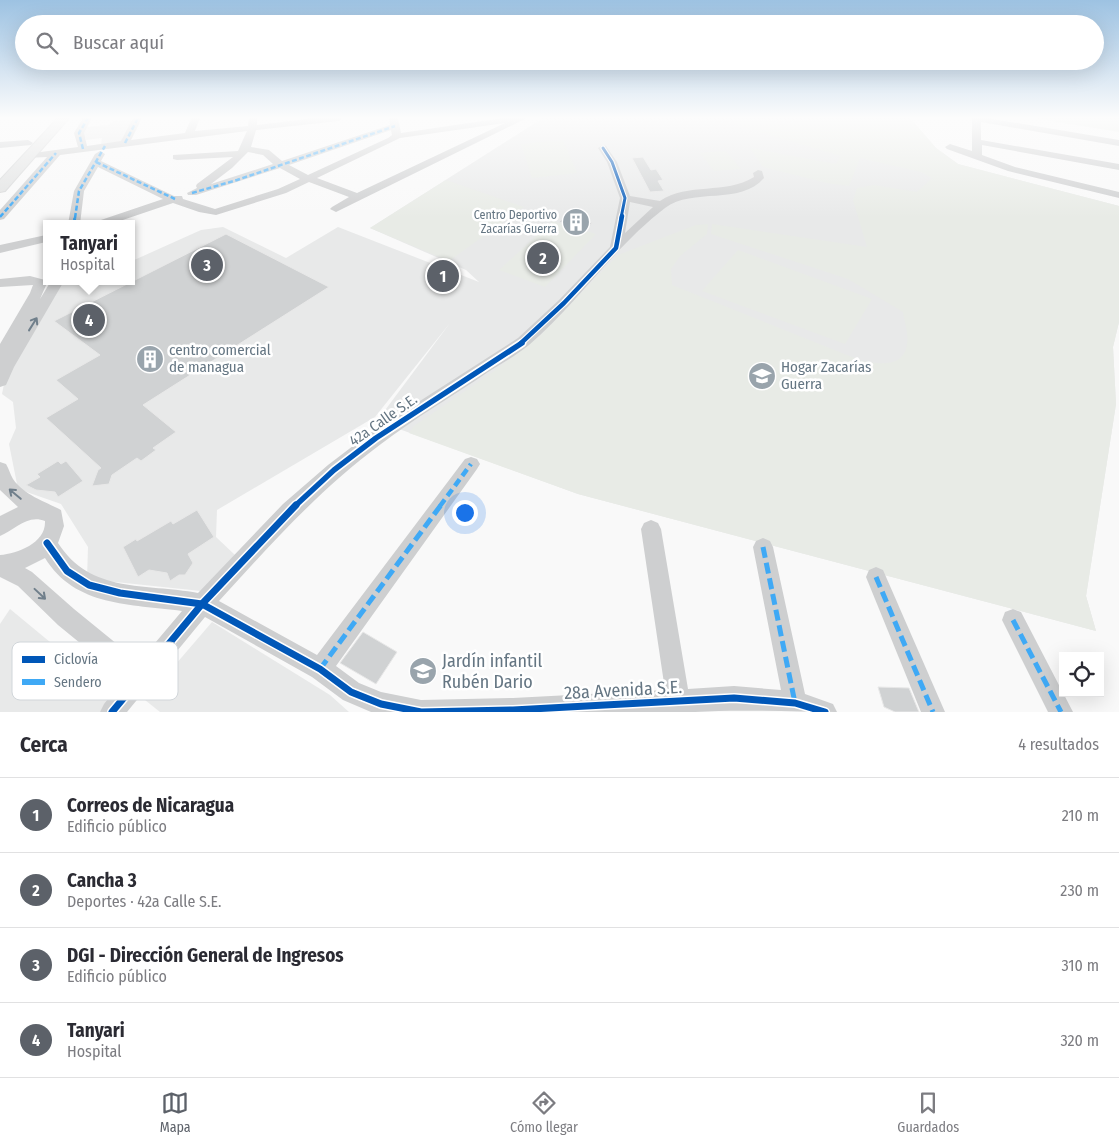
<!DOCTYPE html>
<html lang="es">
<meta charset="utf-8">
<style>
:root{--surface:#fff;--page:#f7f7f7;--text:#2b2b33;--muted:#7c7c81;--line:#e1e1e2;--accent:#5c6169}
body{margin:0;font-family:"Fira Sans Condensed",sans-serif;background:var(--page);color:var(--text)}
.controls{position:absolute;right:15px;bottom:15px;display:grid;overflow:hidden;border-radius:0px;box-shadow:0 5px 20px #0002}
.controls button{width:45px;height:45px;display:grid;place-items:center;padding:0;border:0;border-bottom:1px solid var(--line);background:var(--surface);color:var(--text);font:25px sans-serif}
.you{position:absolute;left:464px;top:512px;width:18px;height:18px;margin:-12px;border:4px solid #fff;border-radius:50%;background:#1a73e8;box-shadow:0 0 0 8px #1a73e833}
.badge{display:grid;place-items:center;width:32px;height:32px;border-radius:50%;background:var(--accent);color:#fff;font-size:16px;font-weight:700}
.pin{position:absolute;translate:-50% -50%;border:2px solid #fff;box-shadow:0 1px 5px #0006}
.popup{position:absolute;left:43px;top:220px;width:92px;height:65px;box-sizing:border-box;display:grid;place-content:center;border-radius:0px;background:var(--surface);filter:drop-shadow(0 1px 4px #0005);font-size:16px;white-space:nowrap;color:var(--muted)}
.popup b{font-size:19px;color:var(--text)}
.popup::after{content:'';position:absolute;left:50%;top:100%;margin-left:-10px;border:10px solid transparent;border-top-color:var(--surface)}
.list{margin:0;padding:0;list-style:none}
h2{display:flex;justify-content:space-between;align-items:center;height:65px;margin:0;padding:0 20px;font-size:21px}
h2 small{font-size:16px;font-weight:400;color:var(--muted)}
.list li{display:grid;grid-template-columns:32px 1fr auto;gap:15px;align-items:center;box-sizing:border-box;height:75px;padding:0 20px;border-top:1px solid var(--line)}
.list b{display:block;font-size:19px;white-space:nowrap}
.list p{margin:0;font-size:16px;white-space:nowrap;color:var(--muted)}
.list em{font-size:16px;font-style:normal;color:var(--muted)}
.icon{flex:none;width:28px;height:28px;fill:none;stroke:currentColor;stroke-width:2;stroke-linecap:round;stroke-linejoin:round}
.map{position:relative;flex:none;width:1119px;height:712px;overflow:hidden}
.search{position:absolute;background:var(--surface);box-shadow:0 5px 20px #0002;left:15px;right:15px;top:15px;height:55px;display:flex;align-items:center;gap:12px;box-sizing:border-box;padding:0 18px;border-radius:28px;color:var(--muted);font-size:19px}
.sheet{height:365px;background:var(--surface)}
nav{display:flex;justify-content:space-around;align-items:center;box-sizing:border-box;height:70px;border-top:1px solid var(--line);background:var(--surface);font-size:14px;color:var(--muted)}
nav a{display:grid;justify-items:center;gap:2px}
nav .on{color:var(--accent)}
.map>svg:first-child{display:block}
</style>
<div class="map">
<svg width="1119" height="712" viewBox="0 0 1119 712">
<rect width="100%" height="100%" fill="#f9f9f9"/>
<!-- built -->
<g fill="#e8e9e9">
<path d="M543 118H910L936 148 958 164 1119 206V322L1113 347 1116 404 1086 596 1096 631 578 494 377 421 450 323 375 417 217 510 216 537 235 555 201 591 87 579 88 547 61 504 18 489 9 444 16 428 13 402 2 394 6 374 61 281H132V261L201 230 223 227 286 258 338 227 479 282 466 270 370 228Z"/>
<path d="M134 120 122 142 101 144 102 138 86 140 82 131 85 127 109 125 113 121Z"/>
<path d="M10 609 114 695 100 712H0V624Z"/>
<path d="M212 622 330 695 349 712H160L145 700Z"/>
</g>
<!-- green -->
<g fill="#e8ebe6">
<path d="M734 118H761L781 125 822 118H910L936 148 958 164 1119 206V322L1113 347 1116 404 1086 596 1096 631 578 494 409 433 414 426 493 372 542 334 618 255 696 225 708 224 707 234 680 256 671 269 672 285 862 361C879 364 904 368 907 344 909 334 904 321 903 312L848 279 711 234 712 224 867 247 853 200 857 188 874 185 917 192 932 178 921 172 860 158 849 186 827 183 763 167 750 148 836 164 841 156 736 125 733 120Z"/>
<path d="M1033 118H1119V132Z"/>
<path d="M563 140 577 173 532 178 521 144Z"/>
<path d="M726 151 741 169 714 171 700 153Z"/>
<path d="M446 180 524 207 449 261 370 228Z"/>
<path d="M553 221 596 234 545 287 499 270Z"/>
<path d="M738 250 872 299 845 344 702 291Z"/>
</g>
<!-- building -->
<g fill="#d0d2d3" stroke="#e8e8e8">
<path d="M643 157 651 170 656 169 663 180 658 181 664 191 650 192 632 158Z"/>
<path d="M567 215 592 223 586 230 559 222Z"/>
<path d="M226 234 329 287 143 405 176 432 153 448 156 450 141 461 137 458 112 475 109 484 92 486 98 470 101 468 46 418 78 399 56 380 100 355 54 321Z"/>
<path d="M58 461 61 464 66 461 83 481 58 497 55 492 36 490 26 485 40 477 37 474Z"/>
<path d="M197 510 214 537 188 554 193 563 185 575H179L170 581 167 573 149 570 138 577 123 547 136 539 137 541 171 521 173 524Z"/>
<path d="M363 632 397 652 376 684 340 663Z"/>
<path d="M878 687 909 688 919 712H895L884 707Z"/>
</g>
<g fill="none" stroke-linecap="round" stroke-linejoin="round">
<!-- major casing -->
<g stroke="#d5d6d7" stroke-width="2">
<path id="major" d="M58 118H69L5 191 0 192V180Z"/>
</g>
<!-- minor -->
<g fill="#cecfd0" fill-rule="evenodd">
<path d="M83 118H92L84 133 87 146 121 141 133 118H142L131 140 185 133 191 118H200L195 131 248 126 249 118H257V125L313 118H343L339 121 256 130 251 147 269 150 282 161 390 125 389 118H398L401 133 503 118H527L336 212 330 209 332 207 349 197 309 182 286 193 216 215 199 212 173 203 111 224H93L95 222 163 199 98 167 84 191 80 224H68L74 191 95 154 100 151 105 154 101 161 174 196H182L183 199 215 209 278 189 300 179 280 168 196 195H188L187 193 197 188 196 186 197 184 233 157 177 160 173 159V155L238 151 247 131 60 155 4 219 0 220V210L47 157 26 158V154L78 147 74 133ZM505 123 357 193 317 178 400 138ZM391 130 392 135 388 138 308 175 289 165ZM248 152 263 155 273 164 211 184 232 168Z"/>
<path d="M972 118H987L1119 140V146L981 122V140L1119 164V170L982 145V155L1015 167 1119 192V198L1008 171 947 149 945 147 950 144 972 151Z"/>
<path d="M28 140 33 143 31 145 0 148V142Z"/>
<path d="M603 145 606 146 617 162 630 196 660 201C688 182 725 195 754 177L753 173 758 170 762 171 764 178C740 206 693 187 665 208 614 247 578 303 529 345 517 355 502 363 488 372 453 396 415 418 381 444 320 489 270 545 219 601L317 655 465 459 471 457 477 459 480 464 477 469 336 666 359 683 381 692 421 700 513 698 665 690 641 529 644 523 651 520 658 523 661 529 688 689 734 686 781 690 753 547 756 541 763 538 770 541 773 547 805 694 833 704 837 712C789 712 742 709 695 712H371L343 700 312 677 205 617 127 712H100L104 704 124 679 58 625 18 586 0 577V555C18 553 46 543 45 521 27 514 15 530 0 536V516L18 507 0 490V462L6 464C9 469 10 474 13 479 24 495 44 501 61 510L64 526 58 543C91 594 145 583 198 593L283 504 328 465 370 433 518 338 559 300 610 247 620 198 607 162 598 148ZM630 202 653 207 625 233ZM45 558C75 607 131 604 182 611L139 662 74 609 32 572 25 568Z"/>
<path d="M46 235V242L0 253V245Z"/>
<path d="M30 276 45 280 47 283 40 299 51 281H64L14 367 6 385 0 387V344L30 293 33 285 0 287V279Z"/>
<path d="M876 567 883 570 945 712H921L866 577 869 570Z"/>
<path d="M1013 609 1021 612 1073 712H1048L1002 620 1005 612Z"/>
</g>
<!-- major -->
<use href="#major" fill="#e1e2e2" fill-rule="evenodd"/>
<!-- quiet-far3 -->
<g stroke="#3fa9f5" stroke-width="2.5" stroke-dasharray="5 2.5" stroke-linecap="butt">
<path d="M125 143 138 118"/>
<path d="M83 149 79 133 88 118"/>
<path d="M96 162 175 199"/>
<path d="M192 193 237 180 395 126"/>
<path d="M0 217 56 153"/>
<path d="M75 218 79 191 105 146"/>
</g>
<!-- quiet-far2 -->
<path stroke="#3fa9f5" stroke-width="3" stroke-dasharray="6 3" stroke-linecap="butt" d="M74 224 75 216"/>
<!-- quiet-far1 -->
<path stroke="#3fa9f5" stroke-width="4.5" stroke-dasharray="8 4.5" stroke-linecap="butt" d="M440 506 471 464"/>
<!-- quiet -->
<g stroke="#3fa9f5" stroke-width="5" stroke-dasharray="11 5" stroke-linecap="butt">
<path d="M763 547 795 703"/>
<path d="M876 577 933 712"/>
<path d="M1013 620 1061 712"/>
<path d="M320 669 441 505"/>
</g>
<!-- cycleway-far3 casing -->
<g stroke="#fff" stroke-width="5">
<path id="cycleway-far3" d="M603 148 612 162 625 198 621 218"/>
</g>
<!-- cycleway-far2 casing -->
<g stroke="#fff" stroke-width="7">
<path id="cycleway-far2" d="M520 344 564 303 616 248 622 216"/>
</g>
<!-- cycleway-far1 casing -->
<g stroke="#fff" stroke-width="9">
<path id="cycleway-far1" d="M295 506 334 470 376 438 522 343"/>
</g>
<!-- cycleway casing -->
<g stroke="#fff" stroke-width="10">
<g id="cycleway">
<path d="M47 543 67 571 89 585 120 593 202 604 320 669 351 692 381 704 421 712 513 710 734 698 795 703 825 712"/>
<path d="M112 712 202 604 296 505"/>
</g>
</g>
<!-- cycleway-far3 -->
<use href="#cycleway-far3" stroke="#0057b8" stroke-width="3"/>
<!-- cycleway-far2 -->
<use href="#cycleway-far2" stroke="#0057b8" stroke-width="4.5"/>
<!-- cycleway-far1 -->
<use href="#cycleway-far1" stroke="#0057b8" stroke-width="5.5"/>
<!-- cycleway -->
<use href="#cycleway" stroke="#0057b8" stroke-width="7"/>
</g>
<!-- one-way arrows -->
<defs><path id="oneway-shaft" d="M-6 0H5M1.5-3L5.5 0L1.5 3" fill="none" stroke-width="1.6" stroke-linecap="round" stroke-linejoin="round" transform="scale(1.25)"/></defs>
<g stroke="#707f8b">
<use href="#oneway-shaft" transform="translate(33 324) rotate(-58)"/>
<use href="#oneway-shaft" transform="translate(15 494) rotate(-140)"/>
<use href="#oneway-shaft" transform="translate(40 594) rotate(43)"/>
</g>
<!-- sky -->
<linearGradient id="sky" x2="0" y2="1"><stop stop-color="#9dc2e2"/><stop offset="0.54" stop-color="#fcfcfc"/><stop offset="1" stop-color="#fcfcfc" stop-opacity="0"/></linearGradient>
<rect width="1119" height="218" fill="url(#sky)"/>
<!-- icons -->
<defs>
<g id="building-disc" transform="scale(1.4375)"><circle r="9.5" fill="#99a4ac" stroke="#fff"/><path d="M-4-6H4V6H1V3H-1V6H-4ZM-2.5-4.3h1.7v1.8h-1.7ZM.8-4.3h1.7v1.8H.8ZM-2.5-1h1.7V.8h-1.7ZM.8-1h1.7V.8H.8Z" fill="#fff"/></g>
<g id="school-disc" transform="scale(1.4375)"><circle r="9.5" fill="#99a4ac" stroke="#fff"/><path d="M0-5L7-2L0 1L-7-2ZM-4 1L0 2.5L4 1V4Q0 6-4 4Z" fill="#fff"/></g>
</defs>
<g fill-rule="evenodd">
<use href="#building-disc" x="576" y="222"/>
<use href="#building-disc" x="150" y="359"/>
<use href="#school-disc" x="762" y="376"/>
<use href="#school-disc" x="423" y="671"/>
</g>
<g text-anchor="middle" stroke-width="5" stroke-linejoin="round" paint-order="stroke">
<!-- far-poi labels -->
<g font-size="12" fill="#657683" stroke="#fff" text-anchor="end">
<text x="557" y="219">Centro Deportivo<tspan x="557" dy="14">Zacarías Guerra</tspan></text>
</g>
<!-- poi labels -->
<g font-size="15" fill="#657683" stroke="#fff" text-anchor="start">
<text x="169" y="355">centro comercial<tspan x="169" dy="17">de managua</tspan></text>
<text x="781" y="372">Hogar Zacarías<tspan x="781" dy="17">Guerra</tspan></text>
</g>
<!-- street labels -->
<g font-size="15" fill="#657683" stroke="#fff">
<text transform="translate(383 420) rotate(-35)" y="5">42a Calle S.E.</text>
</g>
<!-- near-poi labels -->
<g font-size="18" fill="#657683" stroke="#fff" text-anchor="start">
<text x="442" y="667">Jardín infantil<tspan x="442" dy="21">Rubén Dario</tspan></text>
</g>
<!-- near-street labels -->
<g font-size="18" fill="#657683" stroke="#fff">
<text transform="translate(623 690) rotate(-3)" y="6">28a Avenida S.E.</text>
</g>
</g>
<!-- legend -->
<rect x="12" y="642" width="166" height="58" rx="8" fill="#fff" stroke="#d1d6da" stroke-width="1"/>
<rect x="22" y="656" width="23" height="7" fill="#0057b8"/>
<rect x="22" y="679" width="23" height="6" fill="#3fa9f5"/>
<g font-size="14" fill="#657683">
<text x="54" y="664">Ciclovía</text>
<text x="54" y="687">Sendero</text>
</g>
</svg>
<div class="controls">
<button><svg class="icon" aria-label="locate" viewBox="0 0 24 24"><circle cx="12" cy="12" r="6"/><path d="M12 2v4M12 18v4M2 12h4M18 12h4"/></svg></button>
</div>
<div class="you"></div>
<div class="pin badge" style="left:443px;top:276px">1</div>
<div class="pin badge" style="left:543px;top:258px">2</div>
<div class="pin badge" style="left:207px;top:265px">3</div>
<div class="pin badge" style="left:89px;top:320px">4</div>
<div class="popup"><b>Tanyari</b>Hospital</div>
<div class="search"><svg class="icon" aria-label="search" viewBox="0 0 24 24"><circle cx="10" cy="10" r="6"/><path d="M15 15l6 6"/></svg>Buscar aquí</div>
</div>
<section class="sheet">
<h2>Cerca<small>4 resultados</small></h2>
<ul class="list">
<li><span class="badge">1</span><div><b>Correos de Nicaragua</b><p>Edificio público</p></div><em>210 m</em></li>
<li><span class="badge">2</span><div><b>Cancha 3</b><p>Deportes · 42a Calle S.E.</p></div><em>230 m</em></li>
<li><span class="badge">3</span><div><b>DGI - Dirección General de Ingresos</b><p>Edificio público</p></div><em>310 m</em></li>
<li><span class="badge">4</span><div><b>Tanyari</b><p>Hospital</p></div><em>320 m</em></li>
</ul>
</section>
<nav>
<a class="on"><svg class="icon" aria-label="map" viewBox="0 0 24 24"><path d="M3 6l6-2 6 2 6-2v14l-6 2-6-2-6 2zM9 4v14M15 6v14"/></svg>Mapa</a>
<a><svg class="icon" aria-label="directions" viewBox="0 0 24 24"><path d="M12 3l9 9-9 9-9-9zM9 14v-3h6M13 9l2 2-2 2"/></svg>Cómo llegar</a>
<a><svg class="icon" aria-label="saved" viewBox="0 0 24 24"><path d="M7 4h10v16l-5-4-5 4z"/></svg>Guardados</a>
</nav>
